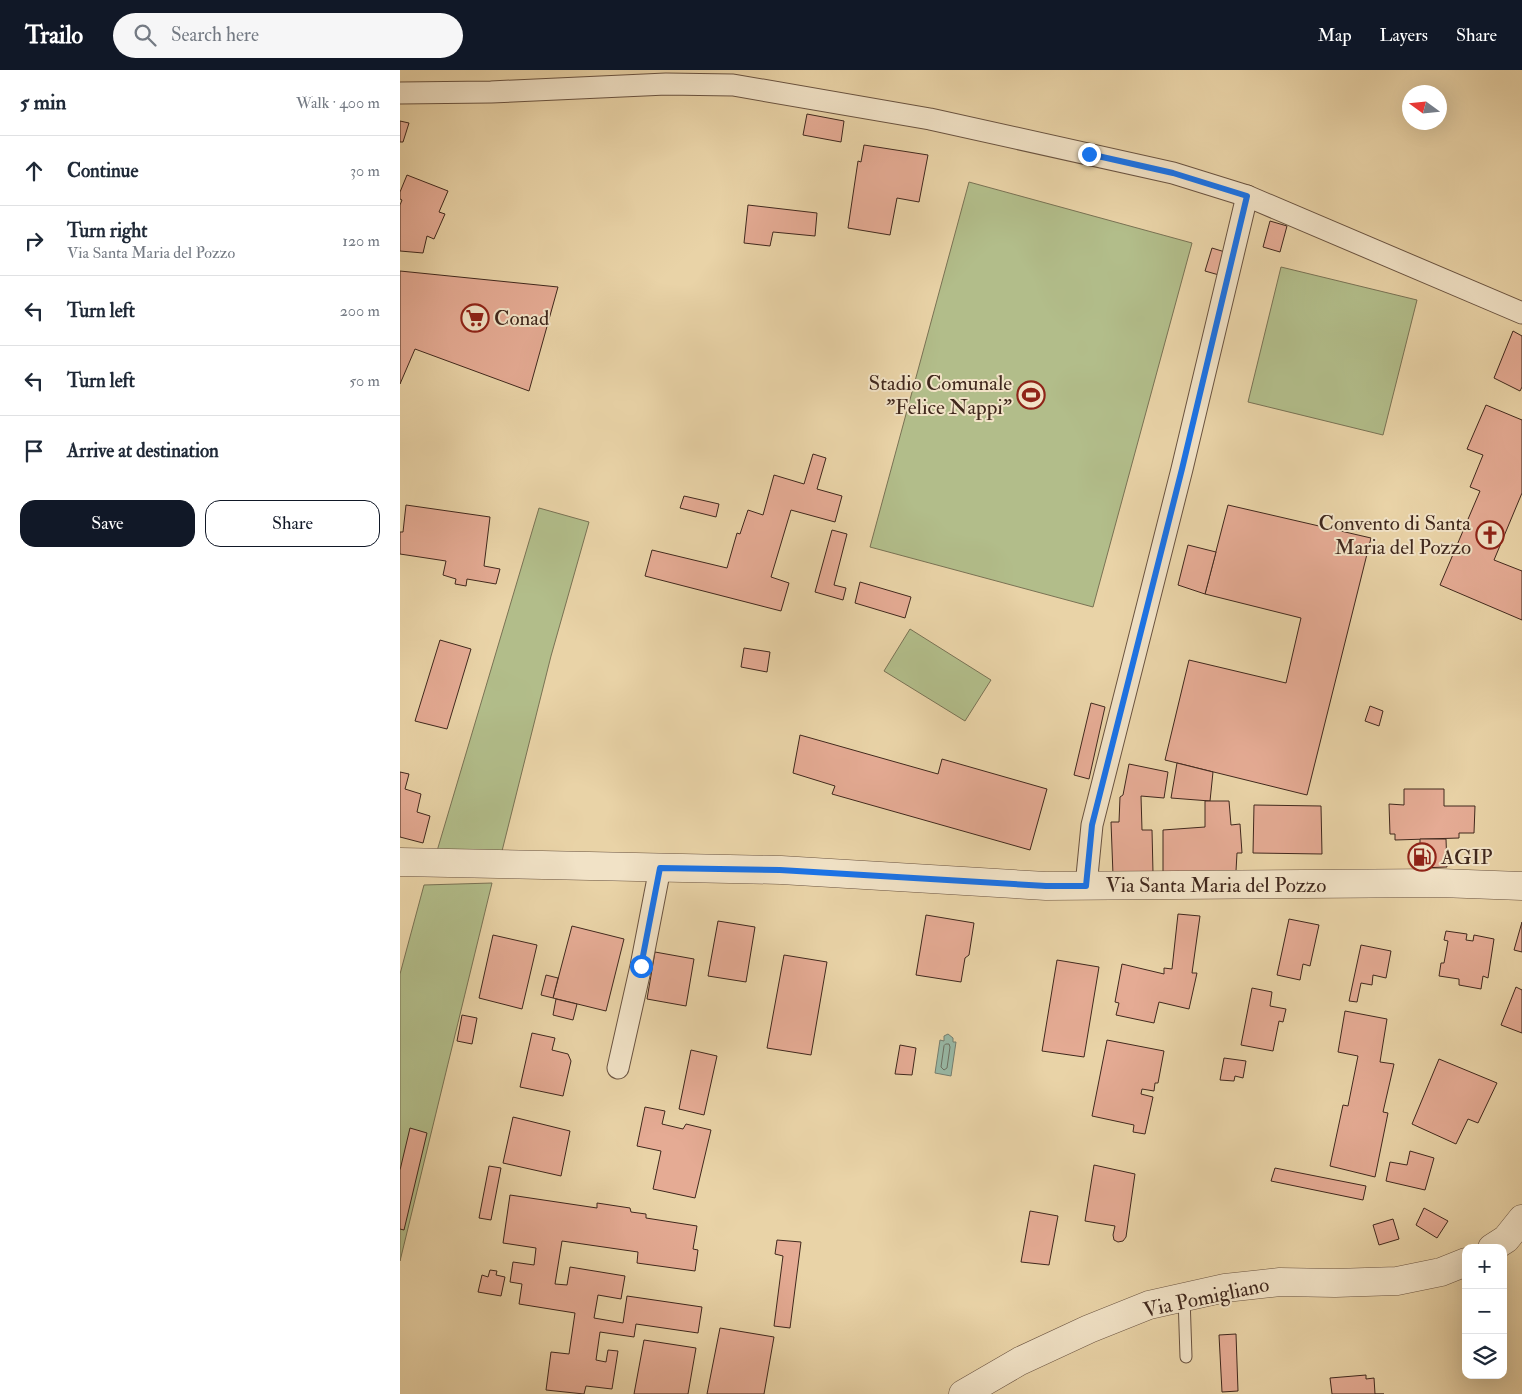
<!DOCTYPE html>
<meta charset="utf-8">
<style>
:root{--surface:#fff;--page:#f6f6f7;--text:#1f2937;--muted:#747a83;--line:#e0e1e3;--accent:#111827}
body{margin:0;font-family:"IM FELL Double Pica",serif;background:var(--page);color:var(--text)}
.controls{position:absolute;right:15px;bottom:15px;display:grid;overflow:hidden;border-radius:10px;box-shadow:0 5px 20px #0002}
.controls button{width:45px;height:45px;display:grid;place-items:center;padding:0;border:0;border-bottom:1px solid var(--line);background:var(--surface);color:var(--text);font:25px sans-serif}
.compass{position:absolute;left:1002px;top:15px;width:45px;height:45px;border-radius:50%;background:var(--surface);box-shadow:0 5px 20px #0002;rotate:285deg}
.stop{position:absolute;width:15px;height:15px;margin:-11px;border:4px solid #1a73e8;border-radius:50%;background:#fff}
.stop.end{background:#1a73e8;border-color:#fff;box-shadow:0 1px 5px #0008}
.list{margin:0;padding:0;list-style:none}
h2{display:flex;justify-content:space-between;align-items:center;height:65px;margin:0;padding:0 20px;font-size:21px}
h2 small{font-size:16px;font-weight:400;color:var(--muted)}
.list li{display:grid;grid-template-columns:32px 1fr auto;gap:15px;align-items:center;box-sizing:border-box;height:70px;padding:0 20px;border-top:1px solid var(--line)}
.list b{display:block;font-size:19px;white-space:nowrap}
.list p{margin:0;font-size:16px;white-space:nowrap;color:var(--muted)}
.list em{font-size:16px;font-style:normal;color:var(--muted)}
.actions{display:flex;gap:10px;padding:15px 20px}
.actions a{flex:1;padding:11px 0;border:1px solid var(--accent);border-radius:15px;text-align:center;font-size:18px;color:var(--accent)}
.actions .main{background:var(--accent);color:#fff}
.icon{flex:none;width:28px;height:28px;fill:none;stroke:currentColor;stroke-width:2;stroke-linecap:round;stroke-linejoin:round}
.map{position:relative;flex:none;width:1122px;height:1324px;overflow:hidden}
header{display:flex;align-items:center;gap:30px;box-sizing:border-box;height:70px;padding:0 25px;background:var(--accent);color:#fff}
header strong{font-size:24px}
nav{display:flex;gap:28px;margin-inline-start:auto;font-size:18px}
.search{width:350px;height:45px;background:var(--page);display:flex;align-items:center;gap:12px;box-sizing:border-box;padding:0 18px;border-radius:28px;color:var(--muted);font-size:19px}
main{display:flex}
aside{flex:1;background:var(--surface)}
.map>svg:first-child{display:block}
</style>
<header>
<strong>Trailo</strong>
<div class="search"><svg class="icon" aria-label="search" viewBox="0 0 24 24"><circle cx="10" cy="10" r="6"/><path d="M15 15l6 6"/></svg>Search here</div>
<nav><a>Map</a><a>Layers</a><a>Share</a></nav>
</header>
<main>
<aside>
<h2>5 min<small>Walk · 400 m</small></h2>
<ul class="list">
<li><svg class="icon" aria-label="ahead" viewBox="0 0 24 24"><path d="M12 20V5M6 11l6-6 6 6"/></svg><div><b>Continue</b></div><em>30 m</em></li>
<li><svg class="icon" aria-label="right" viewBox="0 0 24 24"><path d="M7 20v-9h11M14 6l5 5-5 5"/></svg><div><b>Turn right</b><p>Via Santa Maria del Pozzo</p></div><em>120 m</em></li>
<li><svg class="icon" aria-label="left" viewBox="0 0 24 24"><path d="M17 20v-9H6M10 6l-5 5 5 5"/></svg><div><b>Turn left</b></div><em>200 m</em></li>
<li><svg class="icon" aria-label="left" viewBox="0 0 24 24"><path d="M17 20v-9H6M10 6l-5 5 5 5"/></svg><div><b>Turn left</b></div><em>50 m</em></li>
<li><svg class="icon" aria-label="arrive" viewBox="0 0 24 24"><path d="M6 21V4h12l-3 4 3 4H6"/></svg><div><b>Arrive at destination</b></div></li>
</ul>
<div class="actions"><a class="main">Save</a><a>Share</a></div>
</aside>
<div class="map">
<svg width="1122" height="1324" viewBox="0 0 1122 1324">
<rect width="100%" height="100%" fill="#e9d3a7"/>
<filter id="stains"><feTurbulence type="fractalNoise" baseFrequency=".004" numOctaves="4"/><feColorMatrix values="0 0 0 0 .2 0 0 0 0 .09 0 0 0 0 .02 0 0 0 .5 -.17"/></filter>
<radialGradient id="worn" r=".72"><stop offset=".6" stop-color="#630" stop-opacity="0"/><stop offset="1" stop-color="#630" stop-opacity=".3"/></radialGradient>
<!-- green -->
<g fill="#b2bd8a" stroke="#797254">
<path d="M569 112 792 173 693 537 470 477Z"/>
<path d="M881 197 1017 230 983 365 848 332Z"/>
<path d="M139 438 189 452 151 586 102 781H37Z"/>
<path d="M510 559 591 610 565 651 484 601Z"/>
<path d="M92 813 0 1191V904L24 815Z"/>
</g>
<!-- water -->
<path fill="#98b8a5" stroke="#757e6f" d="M548 964 553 968V972H556L551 1006 535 1003 540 970 544 971V966Z"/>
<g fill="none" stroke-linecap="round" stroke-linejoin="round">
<!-- shore -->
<path stroke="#6c7061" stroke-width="1" d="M546 974H549L550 977 547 998 544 1000 541 997 544 976Z"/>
</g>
<!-- building -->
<g fill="#e5ab94" stroke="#40281d">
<path d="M407 44 444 51 441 72 403 65Z"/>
<path d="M0 51 9 53 3 72H0Z"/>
<path d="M464 75 528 85 519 132 497 128 490 165 448 158 458 91 461 92Z"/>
<path d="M7 105 48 121 39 142 45 144 34 169 27 166 23 183 0 181V135L2 130 0 129V122Z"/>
<path d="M348 135 417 143 415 166 373 162 370 176 344 173Z"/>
<path d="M870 151 887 156 880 182 863 177Z"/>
<path d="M812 178 825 182 819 205 805 201Z"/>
<path d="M0 201 158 217 129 321 15 279 0 314Z"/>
<path d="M1113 261 1122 266V317L1120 321 1094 308Z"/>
<path d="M1086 335 1122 350V423L1094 490 1122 501V550L1040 515 1080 421 1070 417 1083 385 1067 379Z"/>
<path d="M413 384 426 388 417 419 442 426 435 452 391 440 371 507 389 513 381 541 245 506 252 480 327 498 337 463 340 464 348 440 363 445 374 405 404 414Z"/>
<path d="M284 426 319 434 316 447 280 438Z"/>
<path d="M6 435 90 447 84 496 100 499 96 514 67 509 66 516 55 514 56 509 43 505 46 491 0 484V462H3Z"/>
<path d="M828 435 971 468 907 725 765 690 789 590 886 613 901 548 805 524Z"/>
<path d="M432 460 447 464 434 515 446 518 443 530 415 522Z"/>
<path d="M788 475 816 482 805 524 778 515Z"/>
<path d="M460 512 511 527 505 548 455 533Z"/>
<path d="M40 570 71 579 47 659 15 651Z"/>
<path d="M344 578 370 582 367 602 341 597Z"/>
<path d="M691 633 705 637 689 709 674 705Z"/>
<path d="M970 636 983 641 979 656 965 651Z"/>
<path d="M400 665 538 704 542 689 647 719 630 780 432 724 435 716 393 703Z"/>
<path d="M777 693 813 702 810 731 771 728Z"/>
<path d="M729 694 768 702 764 728 741 726 742 760H752L753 803 713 805 711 752H719L720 727 723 725Z"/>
<path d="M0 702 9 704 5 719 21 724 17 742 30 746 23 773 0 767Z"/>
<path d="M1004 719H1044V736H1075L1074 763H1059V768L995 770V764H990L989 734 1004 735Z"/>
<path d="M805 731H829L831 755 840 754 842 783H837L836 801 763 803V760L805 757Z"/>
<path d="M854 735 921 736 922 784 853 783Z"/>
<path d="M1020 769H1046L1047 797 1020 798Z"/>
<path d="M778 844 800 846 792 903H797L789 939 759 932 754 953 716 945 719 933 715 932 722 894 764 904V898L772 899Z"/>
<path d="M526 845 574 853 569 885 565 888 561 912 516 905Z"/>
<path d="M889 849 919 855 910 896 903 894 900 910 877 905Z"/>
<path d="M318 851 355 857 346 912 308 906Z"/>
<path d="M1122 852V882L1114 880Z"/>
<path d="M172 856 224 869 206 941 153 928Z"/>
<path d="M1046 861 1067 864 1066 870 1073 871 1074 865 1094 869 1088 908 1083 906 1081 919 1059 915V909L1039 906 1041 893H1044L1048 871 1044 870Z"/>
<path d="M93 865 137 875 122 939 79 928Z"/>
<path d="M961 875 991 881 986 908 973 905 972 915 961 913 957 932 949 931Z"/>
<path d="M255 882 294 889 286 936 247 929Z"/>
<path d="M384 885 427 892 411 985 367 978Z"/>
<path d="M657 890 699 897 684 987 642 981Z"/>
<path d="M146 905 158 908 153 928 141 925Z"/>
<path d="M1116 917 1122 920V963L1101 955Z"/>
<path d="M852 918 872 922 870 936 886 939 883 952 879 951 873 981 841 975Z"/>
<path d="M156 929 177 934 173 950 153 945Z"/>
<path d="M945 941 987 949 980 992 994 994 983 1042 988 1043 975 1107 930 1096 943 1035 948 1036 958 986 938 982Z"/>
<path d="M62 945 77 948 72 974 57 971Z"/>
<path d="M132 963 155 968 152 980 168 984 171 991 163 1026 120 1017Z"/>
<path d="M707 970 764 981 758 1013H755L754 1021 742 1019 741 1024 753 1027 745 1064 733 1062 734 1055 692 1046Z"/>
<path d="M500 975 516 978 512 1005 495 1004Z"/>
<path d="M291 980 317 986 304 1045 279 1039Z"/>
<path d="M824 988 846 991 843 1008 835 1006 834 1011 820 1010Z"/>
<path d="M1039 989 1097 1013 1078 1053 1068 1049 1056 1074 1012 1054Z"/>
<path d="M245 1037 265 1041 262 1054 283 1059 286 1054 311 1060 295 1128 253 1119 261 1081 237 1076Z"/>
<path d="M113 1047 170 1061 161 1106 103 1093Z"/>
<path d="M10 1058 27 1063 4 1160 0 1159V1100Z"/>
<path d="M1010 1081 1034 1088 1025 1120 986 1111 990 1092 1007 1095Z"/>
<path d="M694 1095 735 1104 726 1167 723 1171 718 1172 714 1170 713 1165 715 1156 685 1151Z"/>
<path d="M89 1096 101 1098 91 1150 79 1148Z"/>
<path d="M875 1098 966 1116 963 1130 871 1111Z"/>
<path d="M110 1125 197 1138V1133L230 1138 231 1142 246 1144V1148L297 1156 293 1179 298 1180 295 1201 237 1193 238 1182 162 1171 155 1214 167 1215 170 1197 225 1206 221 1229 198 1225 194 1248 223 1253 227 1226 302 1237 298 1263 236 1254 234 1267 200 1262 196 1290 206 1292 208 1280 218 1281 212 1319 186 1316 184 1324 146 1320 151 1282 169 1284 175 1243 119 1234 122 1214 110 1212 113 1192 134 1195 136 1178 103 1173Z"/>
<path d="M1024 1138 1048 1151 1037 1168 1016 1155Z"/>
<path d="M630 1141 658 1146 649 1195 621 1192Z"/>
<path d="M993 1149 999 1169 979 1175 973 1155Z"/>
<path d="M377 1170 401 1172 390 1258 374 1256 383 1186 375 1184Z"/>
<path d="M90 1200 97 1201 96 1205 105 1207 101 1226 78 1222 82 1205 88 1207Z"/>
<path d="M320 1258 374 1267 364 1324H307Z"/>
<path d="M836 1264 838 1321 822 1322 819 1265Z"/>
<path d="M244 1270 296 1278 288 1324H234Z"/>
<path d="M966 1305V1309L974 1308 975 1324H984H932L930 1308Z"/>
</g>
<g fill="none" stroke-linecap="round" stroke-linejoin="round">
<!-- service casing -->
<g stroke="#6a5340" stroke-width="13">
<path id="service" d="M784 1227 786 1287"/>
</g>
<!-- minor casing -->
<g stroke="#6a5340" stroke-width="23">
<g id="minor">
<path d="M0 23 91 22 266 14 333 15 530 49 773 103 847 126 1122 243"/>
<path d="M686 816 692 755 782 399 847 126"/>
<path d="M218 998 241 896 260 798"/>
</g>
</g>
<!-- tertiary casing -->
<g stroke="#6a5340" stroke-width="29">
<g id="tertiary">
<path d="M0 792 381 800 646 816 1040 813 1122 816"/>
<path d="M1092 1178 1106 1169 1122 1149"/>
<path d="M563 1324 620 1291 689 1259 749 1235 825 1218 880 1212 935 1213 997 1211 1041 1202 1066 1192"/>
</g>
</g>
<!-- service -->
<use href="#service" stroke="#f1e2c6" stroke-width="11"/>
<!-- minor -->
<use href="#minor" stroke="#f1e2c6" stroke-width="21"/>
<!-- tertiary -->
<use href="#tertiary" stroke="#f1e2c6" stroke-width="28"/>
</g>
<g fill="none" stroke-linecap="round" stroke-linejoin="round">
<!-- route -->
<path stroke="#1a73e8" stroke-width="6" d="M241 896 260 798 380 800 646 816H686L692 755 782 399 847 126 773 103 689 84"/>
</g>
<!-- icons -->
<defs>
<g id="supermarket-ring" transform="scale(1.4375)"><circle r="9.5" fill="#f1e2c6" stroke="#8f2418" stroke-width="1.5"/><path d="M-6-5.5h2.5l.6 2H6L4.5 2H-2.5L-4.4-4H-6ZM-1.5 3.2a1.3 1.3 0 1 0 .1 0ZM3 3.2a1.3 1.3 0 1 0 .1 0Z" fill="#8f2418"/></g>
<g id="stadium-ring" transform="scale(1.4375)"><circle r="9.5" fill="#f1e2c6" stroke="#8f2418" stroke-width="1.5"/><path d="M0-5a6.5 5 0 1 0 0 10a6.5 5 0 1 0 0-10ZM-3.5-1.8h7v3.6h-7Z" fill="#8f2418"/></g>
<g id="church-ring" transform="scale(1.4375)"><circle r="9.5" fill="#f1e2c6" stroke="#8f2418" stroke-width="1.5"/><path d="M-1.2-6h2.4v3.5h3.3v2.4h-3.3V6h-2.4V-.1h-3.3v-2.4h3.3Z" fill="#8f2418"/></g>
<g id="fuel-ring" transform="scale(1.4375)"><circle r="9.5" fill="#f1e2c6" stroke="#8f2418" stroke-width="1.5"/><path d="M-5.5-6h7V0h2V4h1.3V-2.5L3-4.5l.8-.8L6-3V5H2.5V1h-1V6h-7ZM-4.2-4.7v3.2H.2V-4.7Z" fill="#8f2418"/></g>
</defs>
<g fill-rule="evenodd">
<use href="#supermarket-ring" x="75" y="248"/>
<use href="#stadium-ring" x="631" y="325"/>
<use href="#church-ring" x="1090" y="465"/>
<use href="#fuel-ring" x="1022" y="787"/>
</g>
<g text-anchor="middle" stroke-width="4" stroke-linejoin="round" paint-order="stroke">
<!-- poi labels -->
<g font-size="21" fill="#40281d" stroke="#f1e2c6" text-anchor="start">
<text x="94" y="255">Conad</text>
<text x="612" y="320" text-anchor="end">Stadio Comunale<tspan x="612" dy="24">"Felice Nappi"</tspan></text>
<text x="1071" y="460" text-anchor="end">Convento di Santa<tspan x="1071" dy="24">Maria del Pozzo</tspan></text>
<text x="1041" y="794">AGIP</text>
</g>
<!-- street labels -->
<g font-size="21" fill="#40281d" stroke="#f1e2c6">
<text x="816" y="822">Via Santa Maria del Pozzo</text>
<text transform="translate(806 1227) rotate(-12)" y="7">Via Pomigliano</text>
</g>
</g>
<rect width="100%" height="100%" filter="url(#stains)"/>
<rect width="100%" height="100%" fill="url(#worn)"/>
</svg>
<div class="controls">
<button>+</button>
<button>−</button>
<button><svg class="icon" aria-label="layers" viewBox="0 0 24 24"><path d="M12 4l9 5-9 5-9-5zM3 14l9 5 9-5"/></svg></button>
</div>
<svg class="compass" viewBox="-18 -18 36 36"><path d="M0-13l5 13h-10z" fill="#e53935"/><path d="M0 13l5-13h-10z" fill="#747a83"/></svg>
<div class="stop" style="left:241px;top:896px"></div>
<div class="stop end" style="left:689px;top:84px"></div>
</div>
</main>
